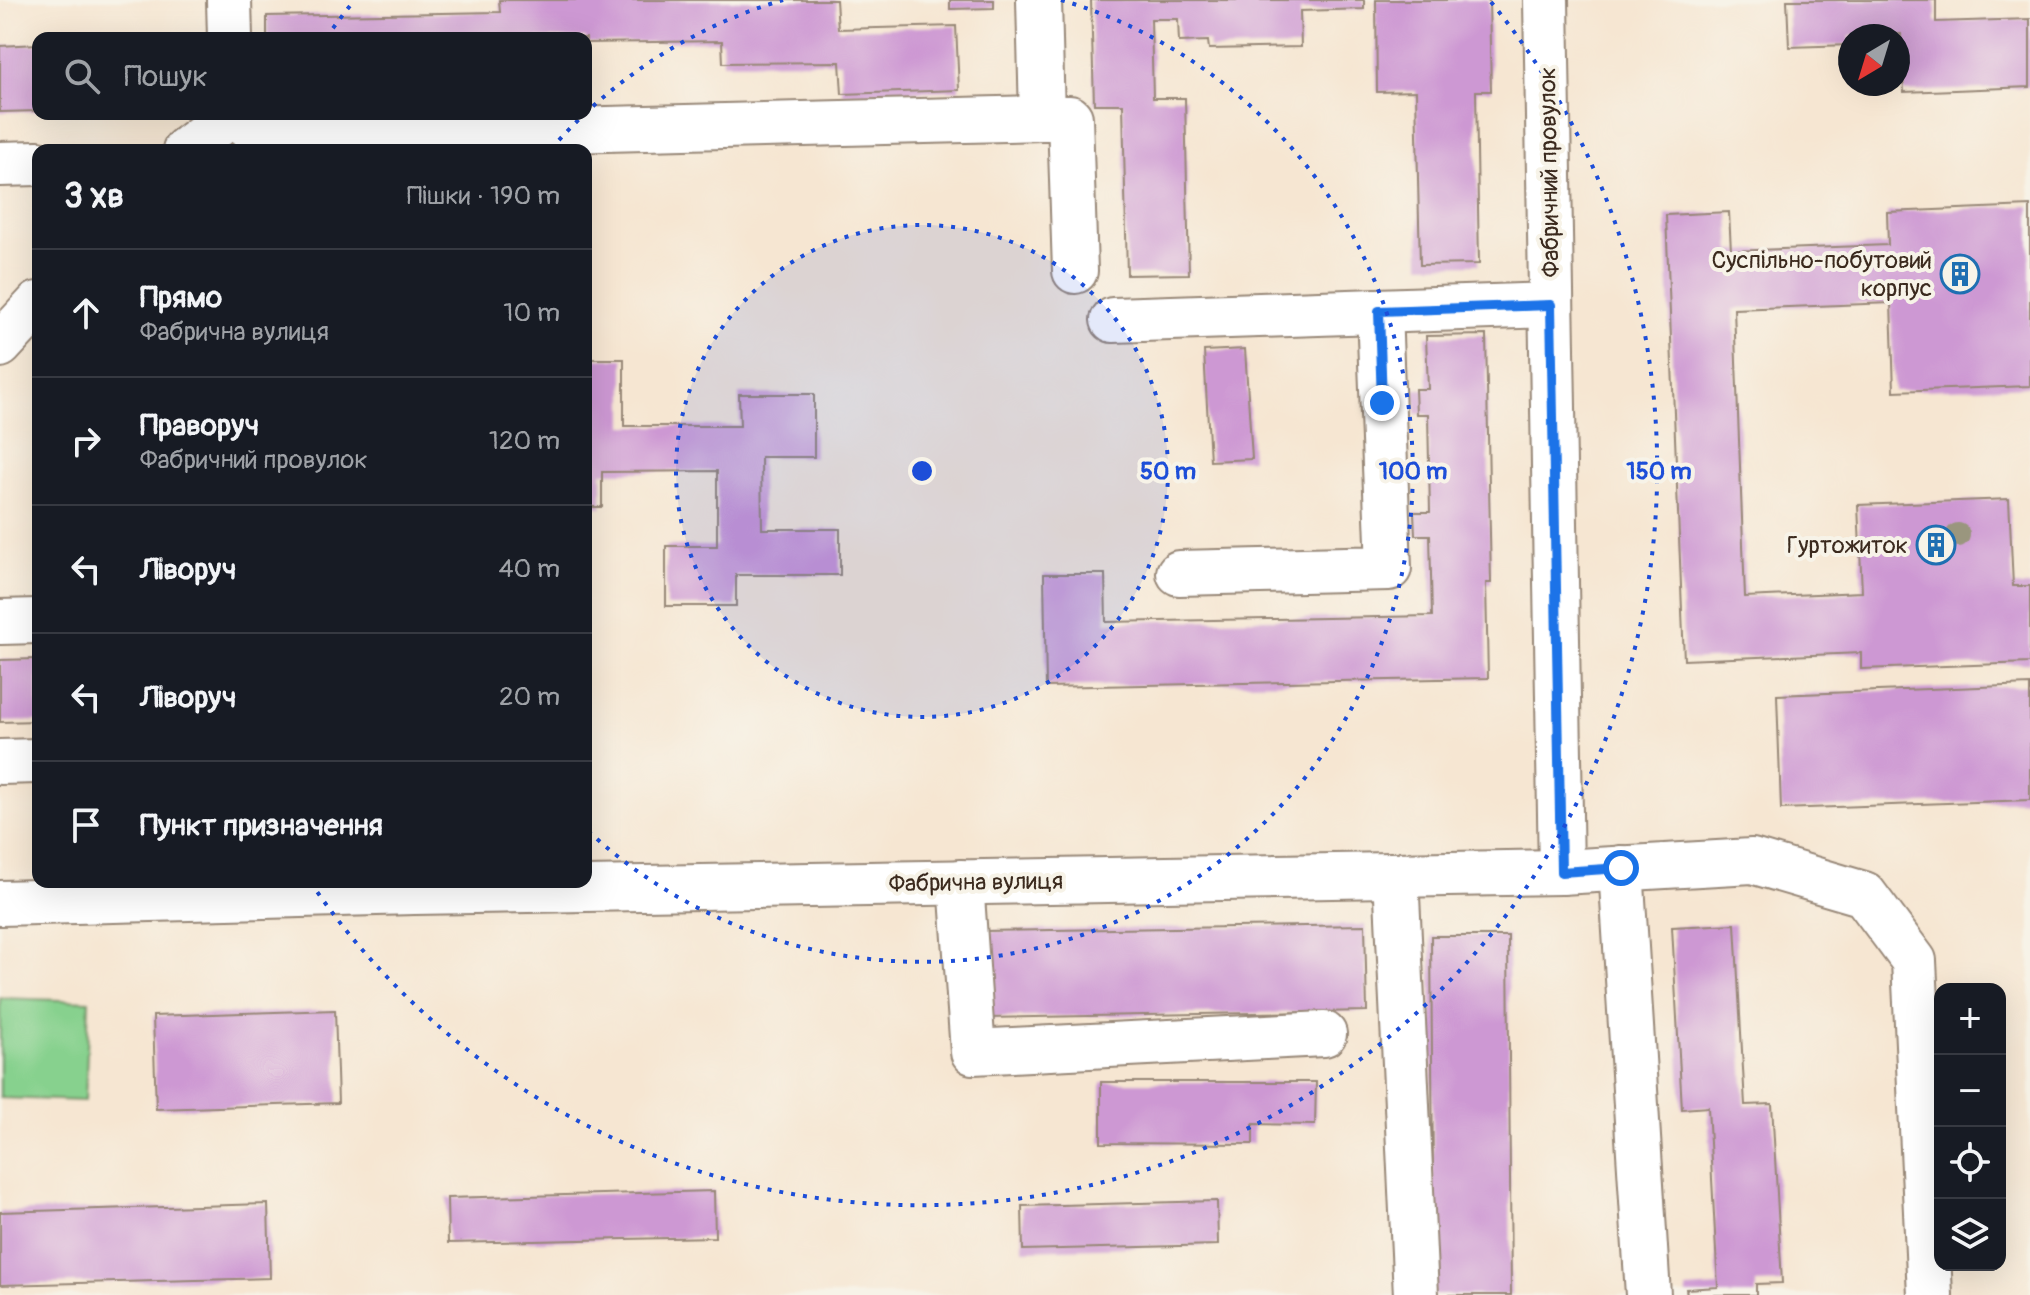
<!DOCTYPE html>
<html lang="uk">
<meta charset="utf-8">
<style>
:root{--surface:#171b24;--page:#20242c;--text:#f1f3f6;--muted:#9ea1a6;--line:#363941}
body{margin:0;font-family:Pangolin,sans-serif;background:var(--page);color:var(--text)}
.controls{position:absolute;right:24px;bottom:24px;display:grid;overflow:hidden;border-radius:16px;box-shadow:0 8px 32px #0002}
.controls button{width:72px;height:72px;display:grid;place-items:center;padding:0;border:0;border-bottom:2px solid var(--line);background:var(--surface);color:var(--text);font:40px sans-serif}
.compass{position:absolute;left:1838px;top:24px;width:72px;height:72px;border-radius:50%;background:var(--surface);box-shadow:0 8px 32px #0002;rotate:218deg}
.stop{position:absolute;width:24px;height:24px;margin:-18px;border:6px solid #1a73e8;border-radius:50%;background:#fff}
.stop.end{background:#1a73e8;border-color:#fff;box-shadow:0 2px 8px #0008}
.list{margin:0;padding:0;list-style:none}
h2{display:flex;justify-content:space-between;align-items:center;height:104px;margin:0;padding:0 32px;font-size:34px}
h2 small{font-size:26px;font-weight:400;color:var(--muted)}
.list li{display:grid;grid-template-columns:52px 1fr auto;gap:24px;align-items:center;box-sizing:border-box;height:128px;padding:0 32px;border-top:2px solid var(--line)}
.list b{display:block;font-size:30px;white-space:nowrap}
.list p{margin:0;font-size:26px;white-space:nowrap;color:var(--muted)}
.list em{font-size:26px;font-style:normal;color:var(--muted)}
.icon{flex:none;width:44px;height:44px;fill:none;stroke:currentColor;stroke-width:2;stroke-linecap:round;stroke-linejoin:round}
.map{position:relative;flex:none;width:2030px;height:1295px;overflow:hidden}
.search{position:absolute;background:var(--surface);box-shadow:0 8px 32px #0002;left:32px;top:32px;width:560px;height:88px;display:flex;align-items:center;gap:20px;box-sizing:border-box;padding:0 28px;border-radius:16px;color:var(--muted);font-size:30px}
.panel{position:absolute;background:var(--surface);box-shadow:0 8px 32px #0002;left:32px;top:144px;width:560px;height:744px;border-radius:16px}
.map>svg:first-child{display:block}
</style>
<div class="map">
<svg width="2030" height="1295" viewBox="0 0 2030 1295">
<rect width="100%" height="100%" fill="#f7f3e8"/>
<filter id="ink" filterUnits="userSpaceOnUse"><feTurbulence type="fractalNoise" baseFrequency=".0125" numOctaves="2"/><feDisplacementMap in="SourceGraphic" scale="16" xChannelSelector="R" yChannelSelector="G"/><feConvolveMatrix kernelMatrix="1 2 1 2 8 2 1 2 1" color-interpolation-filters="sRGB"/></filter>
<filter id="wash" filterUnits="userSpaceOnUse"><feTurbulence type="fractalNoise" baseFrequency=".006" numOctaves="4" result="noise"/><feDisplacementMap in="SourceGraphic" scale="32" xChannelSelector="R" yChannelSelector="G"/><feGaussianBlur stdDeviation="1.8" result="paint"/><feColorMatrix in="noise" values="0 0 0 0 0 0 0 0 0 0 0 0 0 0 0 0 0 1.4 0 .05"/><feComposite in="paint" operator="in"/></filter>
<g filter="url(#wash)">
<rect width="100%" height="100%" fill="#f6e6d2"/>
<!-- green -->
<path fill="#87d18e" stroke="#617e56" stroke-width="2" d="M0 998 89 1001 85 1101 0 1098Z"/>
<g id="blocks">
<!-- building -->
<g fill="#cd98d3">
<path d="M499 0H836L838 29 956 26 959 90 842 94 840 62 723 63 722 41 586 43V38H267V16L500 12Z"/>
<path d="M950 0H994V8L950 9Z"/>
<path d="M1091 0H1364V9L1300 11 1301 47 1209 49 1208 41 1179 42 1178 19H1151L1153 98H1185L1189 274 1127 275 1123 104H1094Z"/>
<path d="M1376 0H1489L1491 91H1476L1479 264 1420 265 1416 91 1377 92Z"/>
<path d="M1787 0H1936V22L2030 19V87L1904 92 1901 34 1850 36V45L1789 47Z"/>
<path d="M38 44V111L0 112V46Z"/>
<path d="M2030 206V386L1894 391 1891 303 1734 309 1745 597 1862 592 1858 505 2009 499 2013 586H2030V663L1861 669V653L1684 660 1666 215 1729 212 1731 251 1888 245 1887 212Z"/>
<path d="M1486 335 1491 583H1486L1488 678 1046 687 1044 574H1105L1106 622 1432 616 1430 535H1415L1414 512H1430L1428 414H1416L1415 389H1428L1426 336Z"/>
<path d="M1245 349 1252 459 1210 461 1204 351Z"/>
<path d="M586 359H624V426H740L739 394H814V457H761L762 529H840V575H736V606H666V546H717V471L602 472V507H586Z"/>
<path d="M38 659V721L0 722V660Z"/>
<path d="M2030 685V800L1781 809 1777 695Z"/>
<path d="M1735 924 1745 1105 1772 1104 1782 1283 1756 1284V1295H1687L1686 1289 1718 1287 1708 1107 1682 1109 1672 927Z"/>
<path d="M1365 925 1367 1011 986 1018 984 931Z"/>
<path d="M1431 936H1508L1511 1295H1434Z"/>
<path d="M335 1010 338 1103 156 1109 153 1016Z"/>
<path d="M1101 1082H1316L1315 1125 1253 1124V1144L1101 1143Z"/>
<path d="M714 1191 715 1237 448 1243 447 1198Z"/>
<path d="M1217 1201 1218 1245 1023 1250 1022 1206Z"/>
<path d="M268 1204 270 1278 0 1285V1212Z"/>
</g>
</g>
</g>
<g filter="url(#ink)">
<use href="#blocks" fill-opacity="0" stroke="#988878" stroke-width="2"/>
<g fill="none" stroke-linecap="round" stroke-linejoin="round">
<!-- minor casing -->
<g stroke="#988878" stroke-width="48">
<g id="minor">
<path d="M229 0 230 38"/>
<path d="M1546 0 1561 872"/>
<path d="M234 114 261 137 372 135 373 150"/>
<path d="M1042 118H1070L1075 271"/>
<path d="M372 135 1042 118 1039 0"/>
<path d="M185 150 232 114"/>
<path d="M0 164 38 163"/>
<path d="M1113 320 1551 305"/>
<path d="M0 345 38 304"/>
<path d="M1179 573 1389 568 1379 311"/>
<path d="M0 622 38 621"/>
<path d="M0 762 38 761"/>
<path d="M1621 868 1648 1295"/>
<path d="M1396 875 1416 1295"/>
<path d="M961 882 973 1052 1324 1034"/>
<path d="M0 903 414 892 1561 872 1752 861 1864 894 1914 961 1930 1295"/>
</g>
</g>
<!-- minor -->
<use href="#minor" stroke="#fff" stroke-width="44"/>
</g>
<!-- trees -->
<circle fill="#9a967e" cx="1958" cy="535" r="12"/>
</g>
<g fill="none" stroke-linecap="round" stroke-linejoin="round" filter="url(#ink)">
<!-- route -->
<path stroke="#1a73e8" stroke-width="10" d="M1382 403 1379 311 1551 305 1561 872 1621 868"/>
</g>
<!-- distance rings -->
<circle cx="922" cy="471" r="246" fill="#1d4ed8" fill-opacity=".12"/>
<g fill="none" stroke="#1d4ed8" stroke-width="4" stroke-dasharray="4 8">
<circle cx="922" cy="471" r="246"/>
<path d="M551 149A491 491 0 0 1 783 0M1061 0A491 491 0 1 1 587 830"/>
<path d="M326 38A737 737 0 0 1 353 2M1491 2A737 737 0 1 1 311 883"/>
</g>
<!-- icons -->
<defs>
<g id="building-ring" transform="scale(2)"><circle r="9.5" fill="#f7f3e8" stroke="#1f6fb2" stroke-width="1.5"/><path d="M-4-6H4V6H1V3H-1V6H-4ZM-2.5-4.3h1.7v1.8h-1.7ZM.8-4.3h1.7v1.8H.8ZM-2.5-1h1.7V.8h-1.7ZM.8-1h1.7V.8H.8Z" fill="#1f6fb2"/></g>
</defs>
<g fill-rule="evenodd">
<use href="#building-ring" x="1960" y="274"/>
<use href="#building-ring" x="1936" y="545"/>
</g>
<g text-anchor="middle" stroke-width="8" stroke-linejoin="round" paint-order="stroke">
<!-- street labels -->
<g font-size="24" fill="#3b2a1e" stroke="#f7f3e8">
<text transform="translate(1549 172) rotate(-91)" y="8">Фабричний провулок</text>
<text transform="translate(976 882) rotate(-1)" y="8">Фабрична вулиця</text>
</g>
<!-- poi labels -->
<g font-size="24" fill="#3b2a1e" stroke="#f7f3e8" text-anchor="end">
<text x="1932" y="268">Суспільно-побутовий<tspan x="1932" dy="28">корпус</tspan></text>
<text x="1908" y="553">Гуртожиток</text>
</g>
</g>
<circle cx="922" cy="471" r="12" fill="#1d4ed8" stroke="#f7f3e8" stroke-width="4"/>
<g font-size="24" text-anchor="middle" font-weight="bold" fill="#1d4ed8" stroke="#f7f3e8" stroke-width="8" stroke-linejoin="round" paint-order="stroke">
<text x="1168" y="479">50 m</text>
<text x="1413" y="479">100 m</text>
<text x="1659" y="479">150 m</text>
</g>
</svg>
<div class="controls">
<button>+</button>
<button>−</button>
<button><svg class="icon" aria-label="locate" viewBox="0 0 24 24"><circle cx="12" cy="12" r="6"/><path d="M12 2v4M12 18v4M2 12h4M18 12h4"/></svg></button>
<button><svg class="icon" aria-label="layers" viewBox="0 0 24 24"><path d="M12 4l9 5-9 5-9-5zM3 14l9 5 9-5"/></svg></button>
</div>
<svg class="compass" viewBox="-18 -18 36 36"><path d="M0-13l5 13h-10z" fill="#e53935"/><path d="M0 13l5-13h-10z" fill="#9ea1a6"/></svg>
<div class="stop" style="left:1621px;top:868px"></div>
<div class="stop end" style="left:1382px;top:403px"></div>
<div class="search"><svg class="icon" aria-label="search" viewBox="0 0 24 24"><circle cx="10" cy="10" r="6"/><path d="M15 15l6 6"/></svg>Пошук</div>
<section class="panel">
<h2>3 хв<small>Пішки · 190 m</small></h2>
<ul class="list">
<li><svg class="icon" aria-label="ahead" viewBox="0 0 24 24"><path d="M12 20V5M6 11l6-6 6 6"/></svg><div><b>Прямо</b><p>Фабрична вулиця</p></div><em>10 m</em></li>
<li><svg class="icon" aria-label="right" viewBox="0 0 24 24"><path d="M7 20v-9h11M14 6l5 5-5 5"/></svg><div><b>Праворуч</b><p>Фабричний провулок</p></div><em>120 m</em></li>
<li><svg class="icon" aria-label="left" viewBox="0 0 24 24"><path d="M17 20v-9H6M10 6l-5 5 5 5"/></svg><div><b>Ліворуч</b></div><em>40 m</em></li>
<li><svg class="icon" aria-label="left" viewBox="0 0 24 24"><path d="M17 20v-9H6M10 6l-5 5 5 5"/></svg><div><b>Ліворуч</b></div><em>20 m</em></li>
<li><svg class="icon" aria-label="arrive" viewBox="0 0 24 24"><path d="M6 21V4h12l-3 4 3 4H6"/></svg><div><b>Пункт призначення</b></div></li>
</ul>
</section>
</div>
